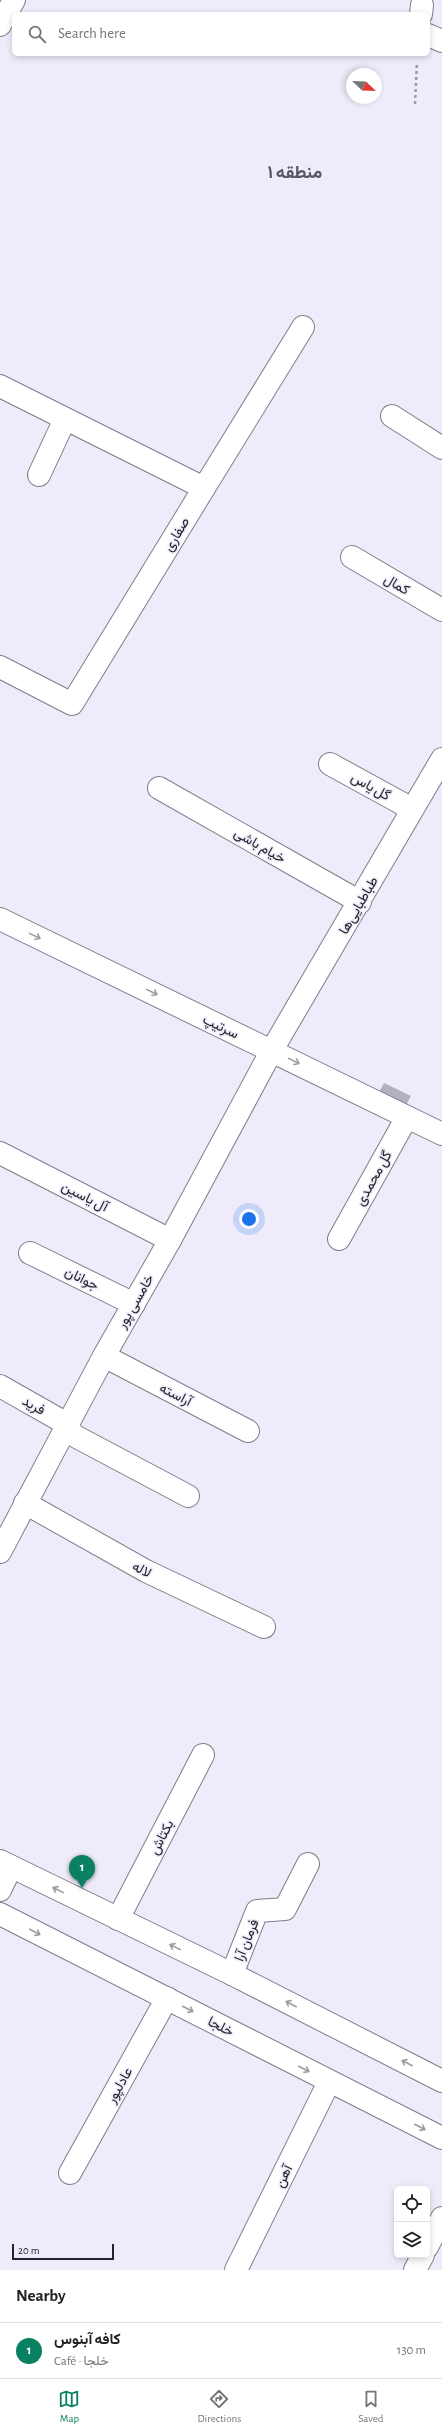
<!DOCTYPE html>
<meta charset="utf-8">
<style>
:root{--surface:#fff;--page:#f6f6f6;--text:#222;--muted:#767676;--line:#e0e0e0;--accent:#098160}
body{margin:0;font-family:"Alegreya Sans",Vazirmatn,sans-serif;background:var(--page);color:var(--text)}
.controls{position:absolute;right:12px;bottom:12px;display:grid;overflow:hidden;border-radius:6px;box-shadow:0 2px 6px #0003}
.controls button{width:36px;height:36px;display:grid;place-items:center;padding:0;border:0;border-bottom:1px solid var(--line);background:var(--surface);color:var(--text);font:20px sans-serif}
.compass{position:absolute;left:346px;top:68px;width:36px;height:36px;border-radius:50%;background:var(--surface);box-shadow:0 2px 6px #0003;rotate:113deg}
.scale{position:absolute;left:12px;bottom:10px;width:102px;box-sizing:border-box;padding-left:4px;border:2px solid #242328;border-top:0;font-size:11px;line-height:14px;white-space:nowrap;color:#242328;-webkit-text-stroke:3px #efebfa;paint-order:stroke}
.you{position:absolute;left:249px;top:1219px;width:14px;height:14px;margin:-10px;border:3px solid #fff;border-radius:50%;background:#1a73e8;box-shadow:0 0 0 6px #1a73e833}
.badge{display:grid;place-items:center;width:26px;height:26px;border-radius:50%;background:var(--accent);color:#fff;font-size:13px;font-weight:700}
.pin{position:absolute;translate:-50% -33px;filter:drop-shadow(0 1px 2px #0008)}
.pin::after{content:'';position:absolute;top:21px;width:14px;height:12px;background:inherit;clip-path:polygon(0 0,100% 0,50% 100%)}
.list{margin:0;padding:0;list-style:none}
h2{display:flex;justify-content:space-between;align-items:center;height:52px;margin:0;padding:0 16px;font-size:17px}
h2 small{font-size:13px;font-weight:400;color:var(--muted)}
.list li{display:grid;grid-template-columns:26px 1fr auto;gap:12px;align-items:center;box-sizing:border-box;height:56px;padding:0 16px;border-top:1px solid var(--line)}
.list b{display:block;font-size:15px;white-space:nowrap}
.list p{margin:0;font-size:13px;white-space:nowrap;color:var(--muted)}
.list em{font-size:13px;font-style:normal;color:var(--muted)}
.icon{flex:none;width:22px;height:22px;fill:none;stroke:currentColor;stroke-width:2;stroke-linecap:round;stroke-linejoin:round}
.map{position:relative;flex:none;width:442px;height:2270px;overflow:hidden}
.search{position:absolute;background:var(--surface);box-shadow:0 2px 6px #0003;left:12px;right:12px;top:12px;height:44px;display:flex;align-items:center;gap:10px;box-sizing:border-box;padding:0 14px;border-radius:6px;color:var(--muted);font-size:15px}
.sheet{height:108px;background:var(--surface)}
nav{display:flex;justify-content:space-around;align-items:center;box-sizing:border-box;height:56px;border-top:1px solid var(--line);background:var(--surface);font-size:11px;color:var(--muted)}
nav a{display:grid;justify-items:center;gap:2px}
nav .on{color:var(--accent)}
.map>svg:first-child{display:block}
</style>
<div class="map">
<svg width="442" height="2270" viewBox="0 0 442 2270">
<rect width="100%" height="100%" fill="#efebfa"/>
<!-- building -->
<path fill="#b4b0be" d="M384 1083 411 1096 403 1111 376 1098Z"/>
<g fill="none" stroke-linecap="round" stroke-linejoin="round">
<!-- minor casing -->
<g stroke="#807c89" stroke-width="24">
<g id="minor">
<path d="M421 14 422 5"/>
<path d="M428 35 442 41"/>
<path d="M0 386 204 488 72 704 0 667"/>
<path d="M392 416 442 448"/>
<path d="M39 475 65 419"/>
<path d="M204 488 303 327"/>
<path d="M352 557 442 610"/>
<path d="M330 764 412 809"/>
<path d="M159 788 360 902"/>
<path d="M0 919 442 1134"/>
<path d="M0 1153 170 1240"/>
<path d="M339 1239 407 1117"/>
<path d="M30 1253 134 1304"/>
<path d="M104 1356 248 1431"/>
<path d="M0 1386 67 1424 73 1435 188 1496"/>
<path d="M25 1503 146 1571 264 1627"/>
<path d="M0 1552 104 1356 170 1240 272 1050 442 759"/>
<path d="M118 1919 203 1755"/>
<path d="M232 1974 257 1911 285 1909 308 1864"/>
<path d="M70 2173 167 1998"/>
<path d="M427 2247 442 2218"/>
<path d="M236 2270 329 2082"/>
<path d="M415 2270 423 2255"/>
</g>
</g>
<!-- major casing -->
<g stroke="#807c89" stroke-width="24">
<g id="major">
<path d="M0 25 14 0"/>
<path d="M0 1861 232 1974 442 2081"/>
<path d="M0 1890 11 1867"/>
<path d="M0 1914 442 2138"/>
</g>
</g>
<!-- path -->
<path stroke="#9d9aa5" stroke-width="2.5" stroke-dasharray="3 3" stroke-linecap="butt" d="M415 104 417 62"/>
<!-- minor -->
<use href="#minor" stroke="#fff" stroke-width="22"/>
<!-- major -->
<use href="#major" stroke="#fff" stroke-width="22"/>
</g>
<!-- one-way arrows -->
<defs><path id="oneway-shaft" d="M-6 0H5M1.5-3L5.5 0L1.5 3" fill="none" stroke-width="1.6" stroke-linecap="round" stroke-linejoin="round"/></defs>
<g stroke="#9c9c9e">
<use href="#oneway-shaft" transform="translate(35 936) rotate(26)"/>
<use href="#oneway-shaft" transform="translate(152 992) rotate(26)"/>
<use href="#oneway-shaft" transform="translate(294 1061) rotate(26)"/>
<use href="#oneway-shaft" transform="translate(58 1890) rotate(-154)"/>
<use href="#oneway-shaft" transform="translate(35 1932) rotate(27)"/>
<use href="#oneway-shaft" transform="translate(175 1947) rotate(-154)"/>
<use href="#oneway-shaft" transform="translate(291 2004) rotate(-153)"/>
<use href="#oneway-shaft" transform="translate(188 2009) rotate(27)"/>
<use href="#oneway-shaft" transform="translate(407 2063) rotate(-153)"/>
<use href="#oneway-shaft" transform="translate(304 2069) rotate(27)"/>
<use href="#oneway-shaft" transform="translate(420 2127) rotate(27)"/>
</g>
<g text-anchor="middle" stroke-width="3" stroke-linejoin="round" paint-order="stroke">
<!-- street labels -->
<g font-size="14" fill="#242328" stroke="#efebfa">
<text transform="translate(176 534) rotate(-59)" y="5">صفاری</text>
<text transform="translate(397 584) rotate(30)" y="5">کمال</text>
<text transform="translate(371 786) rotate(29)" y="5">گل یاس</text>
<text transform="translate(260 845) rotate(30)" y="5">خیام باشی</text>
<text transform="translate(358 905) rotate(-60)" y="5">طباطبایی‌ها</text>
<text transform="translate(221 1026) rotate(26)" y="5">سرتیپ</text>
<text transform="translate(373 1178) rotate(-61)" y="5">گل محمدی</text>
<text transform="translate(85 1196) rotate(27)" y="5">آل یاسین</text>
<text transform="translate(82 1278) rotate(26)" y="5">جوانان</text>
<text transform="translate(135 1301) rotate(-60)" y="5">خامسی پور</text>
<text transform="translate(176 1394) rotate(27)" y="5">آراسته</text>
<text transform="translate(34 1405) rotate(30)" y="5">فرید</text>
<text transform="translate(142 1569) rotate(28)" y="5">لاله</text>
<text transform="translate(161 1837) rotate(-63)" y="5">بکتاش</text>
<text transform="translate(246 1940) rotate(-68)" y="5">فرمان آرا</text>
<text transform="translate(221 2026) rotate(27)" y="5">خلجا</text>
<text transform="translate(119 2085) rotate(-61)" y="5">عادلپور</text>
<text transform="translate(283 2176) rotate(-64)" y="5">آهن</text>
</g>
<!-- district labels -->
<g font-size="18" font-weight="bold" fill="#595562" stroke="#efebfa">
<text x="295" y="178">منطقه ۱</text>
</g>
</g>
</svg>
<div class="controls">
<button><svg class="icon" aria-label="locate" viewBox="0 0 24 24"><circle cx="12" cy="12" r="6"/><path d="M12 2v4M12 18v4M2 12h4M18 12h4"/></svg></button>
<button><svg class="icon" aria-label="layers" viewBox="0 0 24 24"><path d="M12 4l9 5-9 5-9-5zM3 14l9 5 9-5"/></svg></button>
</div>
<svg class="compass" viewBox="-18 -18 36 36"><path d="M0-13l5 13h-10z" fill="#e53935"/><path d="M0 13l5-13h-10z" fill="#767676"/></svg>
<div class="scale">20 m</div>
<div class="you"></div>
<div class="pin badge" style="left:82px;top:1888px">1</div>
<div class="search"><svg class="icon" aria-label="search" viewBox="0 0 24 24"><circle cx="10" cy="10" r="6"/><path d="M15 15l6 6"/></svg>Search here</div>
</div>
<section class="sheet">
<h2>Nearby<small></small></h2>
<ul class="list">
<li><span class="badge">1</span><div><b>کافه آبنوس</b><p>Café · خلجا</p></div><em>130 m</em></li>
</ul>
</section>
<nav>
<a class="on"><svg class="icon" aria-label="map" viewBox="0 0 24 24"><path d="M3 6l6-2 6 2 6-2v14l-6 2-6-2-6 2zM9 4v14M15 6v14"/></svg>Map</a>
<a><svg class="icon" aria-label="directions" viewBox="0 0 24 24"><path d="M12 3l9 9-9 9-9-9zM9 14v-3h6M13 9l2 2-2 2"/></svg>Directions</a>
<a><svg class="icon" aria-label="saved" viewBox="0 0 24 24"><path d="M7 4h10v16l-5-4-5 4z"/></svg>Saved</a>
</nav>
